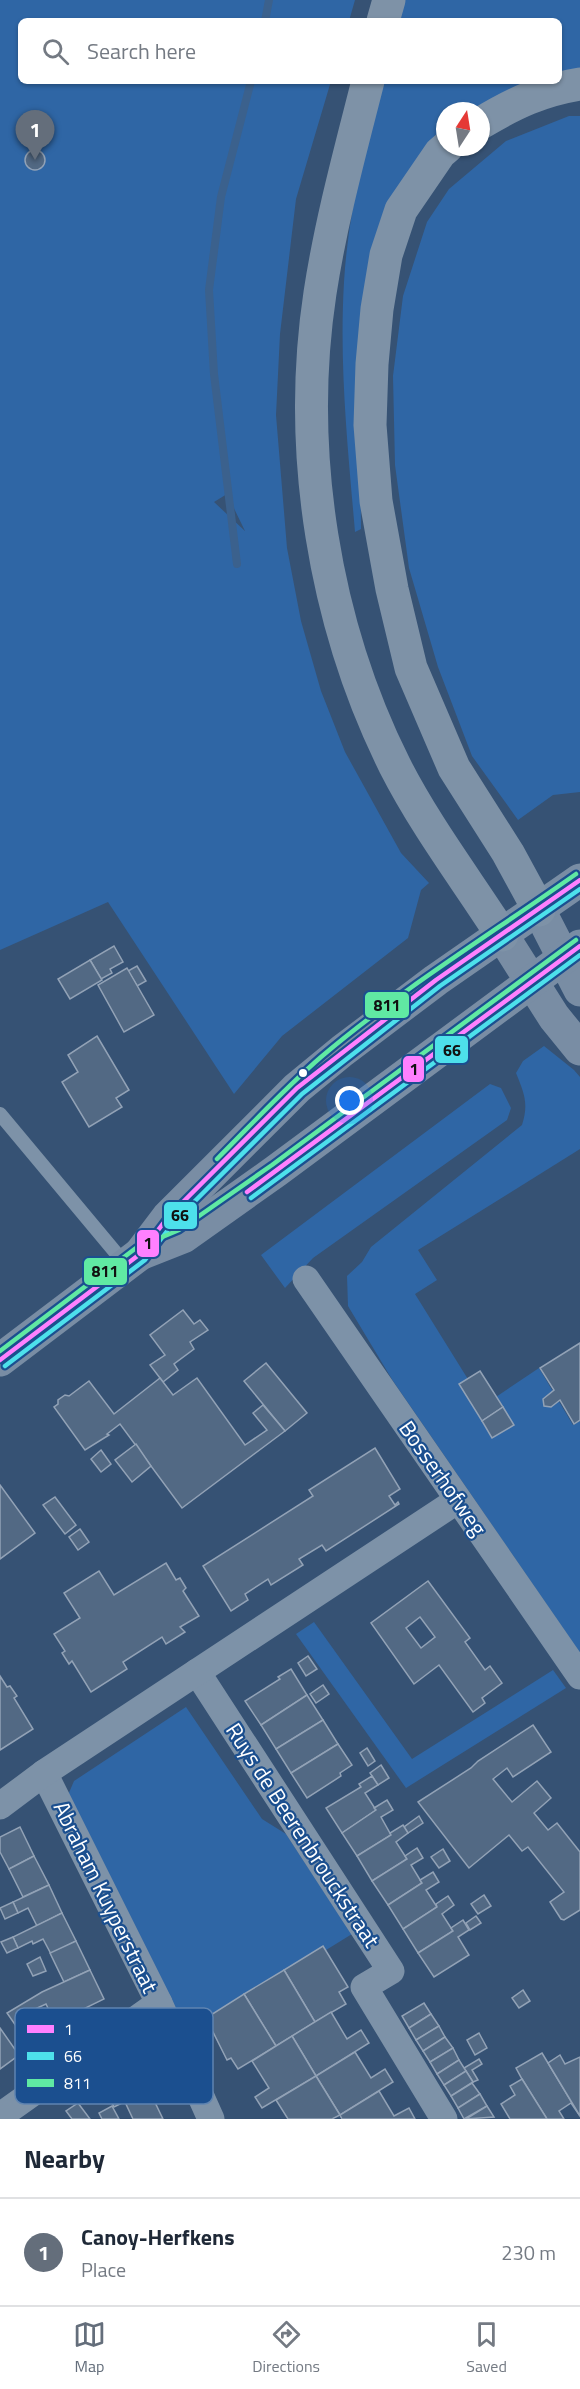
<!DOCTYPE html>
<style>
:root{--surface:#fff;--page:#f2f2f3;--text:#1f2937;--muted:#747a83;--line:#e0e1e3;--accent:#646e7b}
body{margin:0;font-family:"Titillium Web",sans-serif;background:var(--page);color:var(--text)}
.compass{position:absolute;left:436px;top:102px;width:54px;height:54px;border-radius:50%;background:var(--surface);box-shadow:0 2px 4px #0004;rotate:12deg}
.you{position:absolute;left:350px;top:1101px;width:21px;height:21px;margin:-15px;border:4px solid #fff;border-radius:50%;background:#1a73e8;box-shadow:0 0 0 9px #1a73e833}
.badge{display:grid;place-items:center;width:39px;height:39px;border-radius:50%;background:var(--accent);color:#fff;font-size:20px;font-weight:700}
.pin{position:absolute;translate:-50% -50px;filter:drop-shadow(0 2px 3px #0008)}
.pin::after{content:'';position:absolute;top:32px;width:21px;height:18px;background:inherit;clip-path:polygon(0 0,100% 0,50% 100%)}
.list{margin:0;padding:0;list-style:none}
h2{display:flex;justify-content:space-between;align-items:center;height:78px;margin:0;padding:0 24px;font-size:26px}
h2 small{font-size:20px;font-weight:400;color:var(--muted)}
.list li{display:grid;grid-template-columns:39px 1fr auto;gap:18px;align-items:center;box-sizing:border-box;height:108px;padding:0 24px;border-top:2px solid var(--line)}
.list b{display:block;font-size:22px;white-space:nowrap}
.list p{margin:0;font-size:20px;white-space:nowrap;color:var(--muted)}
.list em{font-size:20px;font-style:normal;color:var(--muted)}
.icon{flex:none;width:33px;height:33px;fill:none;stroke:currentColor;stroke-width:2;stroke-linecap:round;stroke-linejoin:round}
.map{position:relative;flex:none;width:580px;height:2119px;overflow:hidden}
.search{position:absolute;background:var(--surface);box-shadow:0 2px 4px #0004;left:18px;right:18px;top:18px;height:66px;display:flex;align-items:center;gap:15px;box-sizing:border-box;padding:0 21px;border-radius:9px;color:var(--muted);font-size:22px}
.sheet{height:186px;background:var(--surface)}
nav{display:flex;justify-content:space-around;align-items:center;box-sizing:border-box;height:84px;border-top:2px solid var(--line);background:var(--surface);font-size:16px;color:var(--muted)}
nav a{display:grid;justify-items:center;gap:3px}
nav .on{color:var(--accent)}
.map>svg:first-child{display:block}
</style>
<div class="map">
<svg width="580" height="2119" viewBox="0 0 580 2119">
<rect width="100%" height="100%" fill="#365274"/>
<!-- green -->
<g fill="#2f66a5" fill-rule="evenodd">
<path d="M0 0H355L349 21H21V81H331L296 199 280 334 276 415 287 548 301 621 321 691 345 752 401 853 429 883 421 890 408 938 282 1036 234 1094 108 902 0 950ZM227 494 245 531 214 502Z"/>
<path d="M401 0H580V73L559 77V21H396Z"/>
<path d="M381 81H542L472 111H445V133L419 156 360 417 361 529 355 532C348 449 339 366 344 282 348 214 365 147 381 81Z"/>
<path d="M569 116H580V792L553 795 518 820 472 756 438 667 409 568 395 465 393 376 403 296 427 222 449 189 506 141Z"/>
<path d="M544 1046 574 1070 580 1077V1149L418 1250 437 1280 415 1294 484 1405 539 1368 573 1425 580 1421V1653L393 1381 348 1306 347 1276 362 1262 371 1247 522 1125C529 1103 524 1093 516 1073L523 1061Z"/>
<path d="M490 1084 501 1088 511 1108 507 1120 313 1258 285 1288 261 1255Z"/>
<path d="M314 1622 412 1759 553 1670 566 1688 406 1788 296 1634Z"/>
<path d="M186 1707 262 1819 286 1834 352 1934 185 2037 68 1795 74 1781Z"/>
</g>
<g fill="none" stroke-linecap="round" stroke-linejoin="round">
<!-- stream -->
<g stroke="#3b618d" stroke-width="8">
<path d="M265 21 269 0"/>
<path d="M237 564 214 374 209 290 221 197 251 81"/>
</g>
</g>
<!-- building -->
<g fill="#526984" stroke="#92a2b6" stroke-width="1.5" fill-rule="evenodd">
<circle cx="35" cy="160" r="10"/>
<path d="M114 946 123 962 110 969 112 973 101 979 90 960Z"/>
<path d="M90 960 102 980 70 999 58 979Z"/>
<path d="M137 966 146 981 137 986 128 971Z"/>
<path d="M127 968 154 1015 124 1032 98 985Z"/>
<path d="M97 1036 129 1090 116 1098 122 1107 89 1127 62 1082 78 1072 68 1055Z"/>
<path d="M183 1310 194 1324 200 1320 208 1330 190 1342 194 1349 174 1364 178 1370 163 1382 150 1365 165 1355 150 1335Z"/>
<path d="M580 1343V1420L574 1424 560 1400 551 1407 544 1406 543 1399 554 1390 540 1368Z"/>
<path d="M266 1363 307 1413 285 1431 244 1381Z"/>
<path d="M480 1371 503 1407 482 1421 459 1384Z"/>
<path d="M160 1378 173 1395 197 1378 245 1445 267 1430 253 1413 263 1405 285 1431 182 1508 120 1424 107 1434 109 1435 85 1450 54 1407 58 1404V1400L65 1395 69 1396 89 1381 114 1414Z"/>
<path d="M503 1407 514 1425 492 1438 482 1421Z"/>
<path d="M136 1444 151 1466 132 1482 115 1460Z"/>
<path d="M375 1448 400 1489 389 1496 395 1505 398 1502 399 1504 326 1551 322 1545 299 1559 303 1565 271 1585 268 1579 245 1594 248 1600 231 1611 203 1566 313 1496 309 1490Z"/>
<path d="M101 1450 111 1464 101 1472 91 1459Z"/>
<path d="M0 1485 35 1533 0 1559Z"/>
<path d="M55 1497 76 1525 65 1534 43 1505Z"/>
<path d="M80 1529 89 1542 78 1550 69 1537Z"/>
<path d="M166 1563 176 1580 180 1578 186 1588 183 1591 199 1616 180 1627 185 1632 166 1644 162 1637 123 1662 127 1669 91 1692 72 1661 69 1664 62 1653 65 1651 54 1634 80 1618 64 1593 99 1571 114 1595Z"/>
<path d="M428 1581 470 1638 465 1642 485 1670 490 1666 502 1683 482 1698 485 1703 473 1712 439 1665 414 1684 371 1623ZM420 1617 435 1637 421 1648 406 1628Z"/>
<path d="M308 1656 317 1669 306 1676 298 1663Z"/>
<path d="M291 1669 307 1695 261 1725 245 1701 280 1679 278 1677Z"/>
<path d="M0 1676 7 1687 10 1686 17 1696 14 1698 33 1729 0 1750Z"/>
<path d="M323 1685 329 1694 316 1703 310 1694Z"/>
<path d="M307 1695 323 1720 276 1749 261 1725Z"/>
<path d="M323 1720 338 1744 291 1773 276 1749Z"/>
<path d="M533 1725 551 1752 513 1777 507 1768 493 1779 512 1802 537 1781 551 1798 534 1813 548 1830 557 1823 580 1852V1910L564 1920 561 1919 550 1902 564 1892 528 1847 522 1851 509 1835 469 1868 418 1802 471 1768 478 1761Z"/>
<path d="M338 1744 352 1765 340 1773 341 1776 307 1798 291 1773Z"/>
<path d="M367 1748 375 1761 368 1766 360 1753Z"/>
<path d="M381 1765 389 1778 378 1785 370 1773Z"/>
<path d="M372 1776 378 1785 365 1793 376 1810 342 1833 326 1808 361 1787 359 1784Z"/>
<path d="M387 1800 393 1810 381 1817 391 1835 357 1856 342 1833 376 1810 374 1808Z"/>
<path d="M419 1816 423 1823 408 1833 404 1827Z"/>
<path d="M403 1825 408 1833 396 1842 407 1859 372 1881 357 1856 391 1835 390 1833Z"/>
<path d="M20 1827 34 1856 9 1869 0 1852V1837Z"/>
<path d="M417 1848 423 1858 411 1865 422 1883 388 1905 372 1881 407 1859 405 1856Z"/>
<path d="M443 1849 450 1861 439 1868 431 1857Z"/>
<path d="M34 1856 49 1885 23 1897 9 1869Z"/>
<path d="M433 1872 439 1882 426 1890 437 1907 403 1929 388 1905 422 1883 420 1880Z"/>
<path d="M49 1885 62 1913 37 1926 28 1908 18 1913 13 1902Z"/>
<path d="M484 1895 491 1906 478 1914 471 1904Z"/>
<path d="M448 1896 454 1905 442 1914 453 1931 418 1953 403 1929 437 1907 436 1904Z"/>
<path d="M13 1902 18 1913 5 1919 0 1908Z"/>
<path d="M62 1913 76 1941 51 1954 43 1939 33 1944 32 1941 18 1948 13 1937Z"/>
<path d="M476 1916 481 1923 470 1930 466 1923Z"/>
<path d="M463 1920 469 1930 458 1937 469 1955 434 1977 418 1953 453 1931 451 1928Z"/>
<path d="M13 1937 18 1948 7 1953 1 1942Z"/>
<path d="M76 1941 90 1970 64 1982 50 1953Z"/>
<path d="M323 1946 348 1987 339 1992 346 2004 315 2022 284 1970Z"/>
<path d="M40 1957 46 1971 33 1976 27 1964Z"/>
<path d="M90 1970 104 1999 69 2016 71 2021 57 2027 46 2004 26 2013 35 2027 23 2036 7 2013 42 1992Z"/>
<path d="M284 1970 315 2022 276 2046 244 1994Z"/>
<path d="M523 1990 530 2001 519 2008 512 1998Z"/>
<path d="M244 1994 276 2046 238 2069 231 2058 227 2060 206 2018Z"/>
<path d="M424 2003 431 2014 409 2028 402 2016Z"/>
<path d="M331 2012 347 2039 361 2030 369 2043 316 2076 292 2036Z"/>
<path d="M431 2014 439 2026 416 2040 409 2028Z"/>
<path d="M439 2026 445 2037 423 2051 416 2040Z"/>
<path d="M0 2028 19 2055 0 2069Z"/>
<path d="M479 2033 487 2048 475 2055 467 2040Z"/>
<path d="M292 2036 316 2076 262 2108 255 2097 269 2088 252 2061Z"/>
<path d="M445 2037 453 2048 430 2062 423 2051Z"/>
<path d="M453 2048 459 2060 437 2074 430 2062Z"/>
<path d="M355 2052 371 2078 385 2069 393 2082 340 2115 316 2076Z"/>
<path d="M542 2053 548 2063 580 2116 571 2103 559 2111 564 2119H547L522 2079 516 2068Z"/>
<path d="M560 2055 565 2064 580 2057V2116L548 2063Z"/>
<path d="M479 2059 482 2064 472 2070 478 2080 473 2082 464 2068Z"/>
<path d="M459 2060 466 2071 444 2085 437 2074Z"/>
<path d="M135 2061 149 2090 114 2107 100 2078Z"/>
<path d="M466 2071 473 2082 451 2096 444 2085Z"/>
<path d="M316 2076 340 2115 332 2119H288L276 2100Z"/>
<path d="M522 2079 547 2119H510L501 2104 515 2095 510 2086Z"/>
<path d="M472 2083 480 2094 458 2108 451 2096Z"/>
<path d="M149 2090 163 2119H133L125 2102Z"/>
<path d="M379 2091 394 2116 409 2108 415 2119H342L340 2115Z"/>
<path d="M480 2094 487 2106 464 2119 458 2108Z"/>
<path d="M78 2103 90 2119H72L66 2111Z"/>
<path d="M112 2106 119 2119H102L99 2113Z"/>
<path d="M487 2106 494 2117 466 2119Z"/>
</g>
<g fill="none" stroke-linecap="round" stroke-linejoin="round">
<!-- service -->
<path stroke="#7d92a8" stroke-width="14" d="M0 1114 126 1265"/>
<!-- minor -->
<g stroke="#7d92a8" stroke-width="27">
<path d="M306 1279 580 1676"/>
<path d="M197 1672 391 1971 364 1987 444 2119"/>
<path d="M44 1773 159 2003 211 2119"/>
<path d="M0 1806 44 1773 458 1500"/>
<path d="M0 2116 159 2003"/>
</g>
<!-- secondary -->
<g stroke="#798da4" stroke-width="33">
<path d="M539 910 580 990"/>
<path d="M502 935 554 1017 580 1049"/>
<path d="M140 1254 168 1217 297 1088 342 1051 436 980 580 880"/>
<path d="M0 1360 140 1254 183 1237 276 1171 580 946"/>
</g>
<!-- motorway -->
<g stroke="#7e92a7" stroke-width="33">
<path d="M383 21 389 0"/>
<path d="M368 81C350 152 331 221 320 293 296 451 324 624 395 766 425 825 466 879 502 935"/>
<path d="M481 123C514 103 542 90 580 84"/>
<path d="M447 147 440 153 401 210 386 255 377 309 372 364 370 425 376 501 392 589 411 668 454 768 508 853 539 910"/>
</g>
<!-- bus-1 casing -->
<g stroke="#1b4f8f" stroke-width="9">
<g id="bus-1">
<path d="M247 1192 580 946"/>
<path d="M0 1360 140 1254 168 1217 297 1088 436 980 580 880"/>
</g>
</g>
<!-- bus-2 casing -->
<g stroke="#1b4f8f" stroke-width="9">
<g id="bus-2">
<path d="M251 1198 580 955"/>
<path d="M5 1366 145 1260 174 1222 302 1094 440 986 580 889"/>
</g>
</g>
<!-- bus-3 casing -->
<g stroke="#1b4f8f" stroke-width="9">
<g id="bus-3">
<path d="M217 1159C251 1125 284 1089 321 1057 400 990 491 934 576 874"/>
<path d="M0 1351 136 1248 179 1230 272 1165 576 940"/>
</g>
</g>
<!-- bus-1 -->
<use href="#bus-1" stroke="#ff80ff" stroke-width="4.5"/>
<!-- bus-2 -->
<use href="#bus-2" stroke="#4de0eb" stroke-width="4.5"/>
<!-- bus-3 -->
<use href="#bus-3" stroke="#60e9a3" stroke-width="4.5"/>
</g>
<!-- markers -->
<circle fill="#fff" stroke="#1b4f8f" stroke-width="2" cx="303" cy="1073" r="5"/>
<g text-anchor="middle" stroke-width="4.5" stroke-linejoin="round" paint-order="stroke">
<!-- street labels -->
<g font-size="22" fill="#fff" stroke="#1b4f8f">
<text transform="translate(443 1478) rotate(55)" y="8">Bosserhofweg</text>
<text transform="translate(303 1835) rotate(57)" y="8">Ruys de Beerenbrouckstraat</text>
<text transform="translate(106 1897) rotate(64)" y="8">Abraham Kuyperstraat</text>
</g>
</g>
<!-- legend -->
<rect x="15" y="2008" width="198" height="96" rx="9" fill="#1b4f8f" stroke="#5f84b1" stroke-width="1.5"/>
<rect x="27" y="2025" width="27" height="8" fill="#ff80ff"/>
<rect x="27" y="2052" width="27" height="8" fill="#4de0eb"/>
<rect x="27" y="2079" width="27" height="8" fill="#60e9a3"/>
<g font-size="16" fill="#fff">
<text x="64" y="2035">1</text>
<text x="64" y="2062">66</text>
<text x="64" y="2089">811</text>
</g>
<g stroke="#1b4f8f" stroke-width="2">
<rect x="364" y="991" width="46" height="28" rx="6" fill="#60e9a3"/>
<rect x="434" y="1035" width="35" height="29" rx="6" fill="#4de0eb"/>
<rect x="402" y="1055" width="23" height="28" rx="6" fill="#ff80ff"/>
<rect x="163" y="1201" width="35" height="29" rx="6" fill="#4de0eb"/>
<rect x="136" y="1229" width="24" height="29" rx="6" fill="#ff80ff"/>
<rect x="83" y="1257" width="45" height="29" rx="6" fill="#60e9a3"/>
</g>
<g font-size="16" text-anchor="middle" font-weight="bold" fill="#111">
<text x="387" y="1011">811</text>
<text x="452" y="1056">66</text>
<text x="414" y="1075">1</text>
<text x="180" y="1221">66</text>
<text x="148" y="1249">1</text>
<text x="105" y="1277">811</text>
</g>
</svg>
<svg class="compass" viewBox="-18 -18 36 36"><path d="M0-13l5 13h-10z" fill="#e53935"/><path d="M0 13l5-13h-10z" fill="#747a83"/></svg>
<div class="you"></div>
<div class="pin badge" style="left:35px;top:160px">1</div>
<div class="search"><svg class="icon" aria-label="search" viewBox="0 0 24 24"><circle cx="10" cy="10" r="6"/><path d="M15 15l6 6"/></svg>Search here</div>
</div>
<section class="sheet">
<h2>Nearby<small></small></h2>
<ul class="list">
<li><span class="badge">1</span><div><b>Canoy-Herfkens</b><p>Place</p></div><em>230 m</em></li>
</ul>
</section>
<nav>
<a class="on"><svg class="icon" aria-label="map" viewBox="0 0 24 24"><path d="M3 6l6-2 6 2 6-2v14l-6 2-6-2-6 2zM9 4v14M15 6v14"/></svg>Map</a>
<a><svg class="icon" aria-label="directions" viewBox="0 0 24 24"><path d="M12 3l9 9-9 9-9-9zM9 14v-3h6M13 9l2 2-2 2"/></svg>Directions</a>
<a><svg class="icon" aria-label="saved" viewBox="0 0 24 24"><path d="M7 4h10v16l-5-4-5 4z"/></svg>Saved</a>
</nav>
